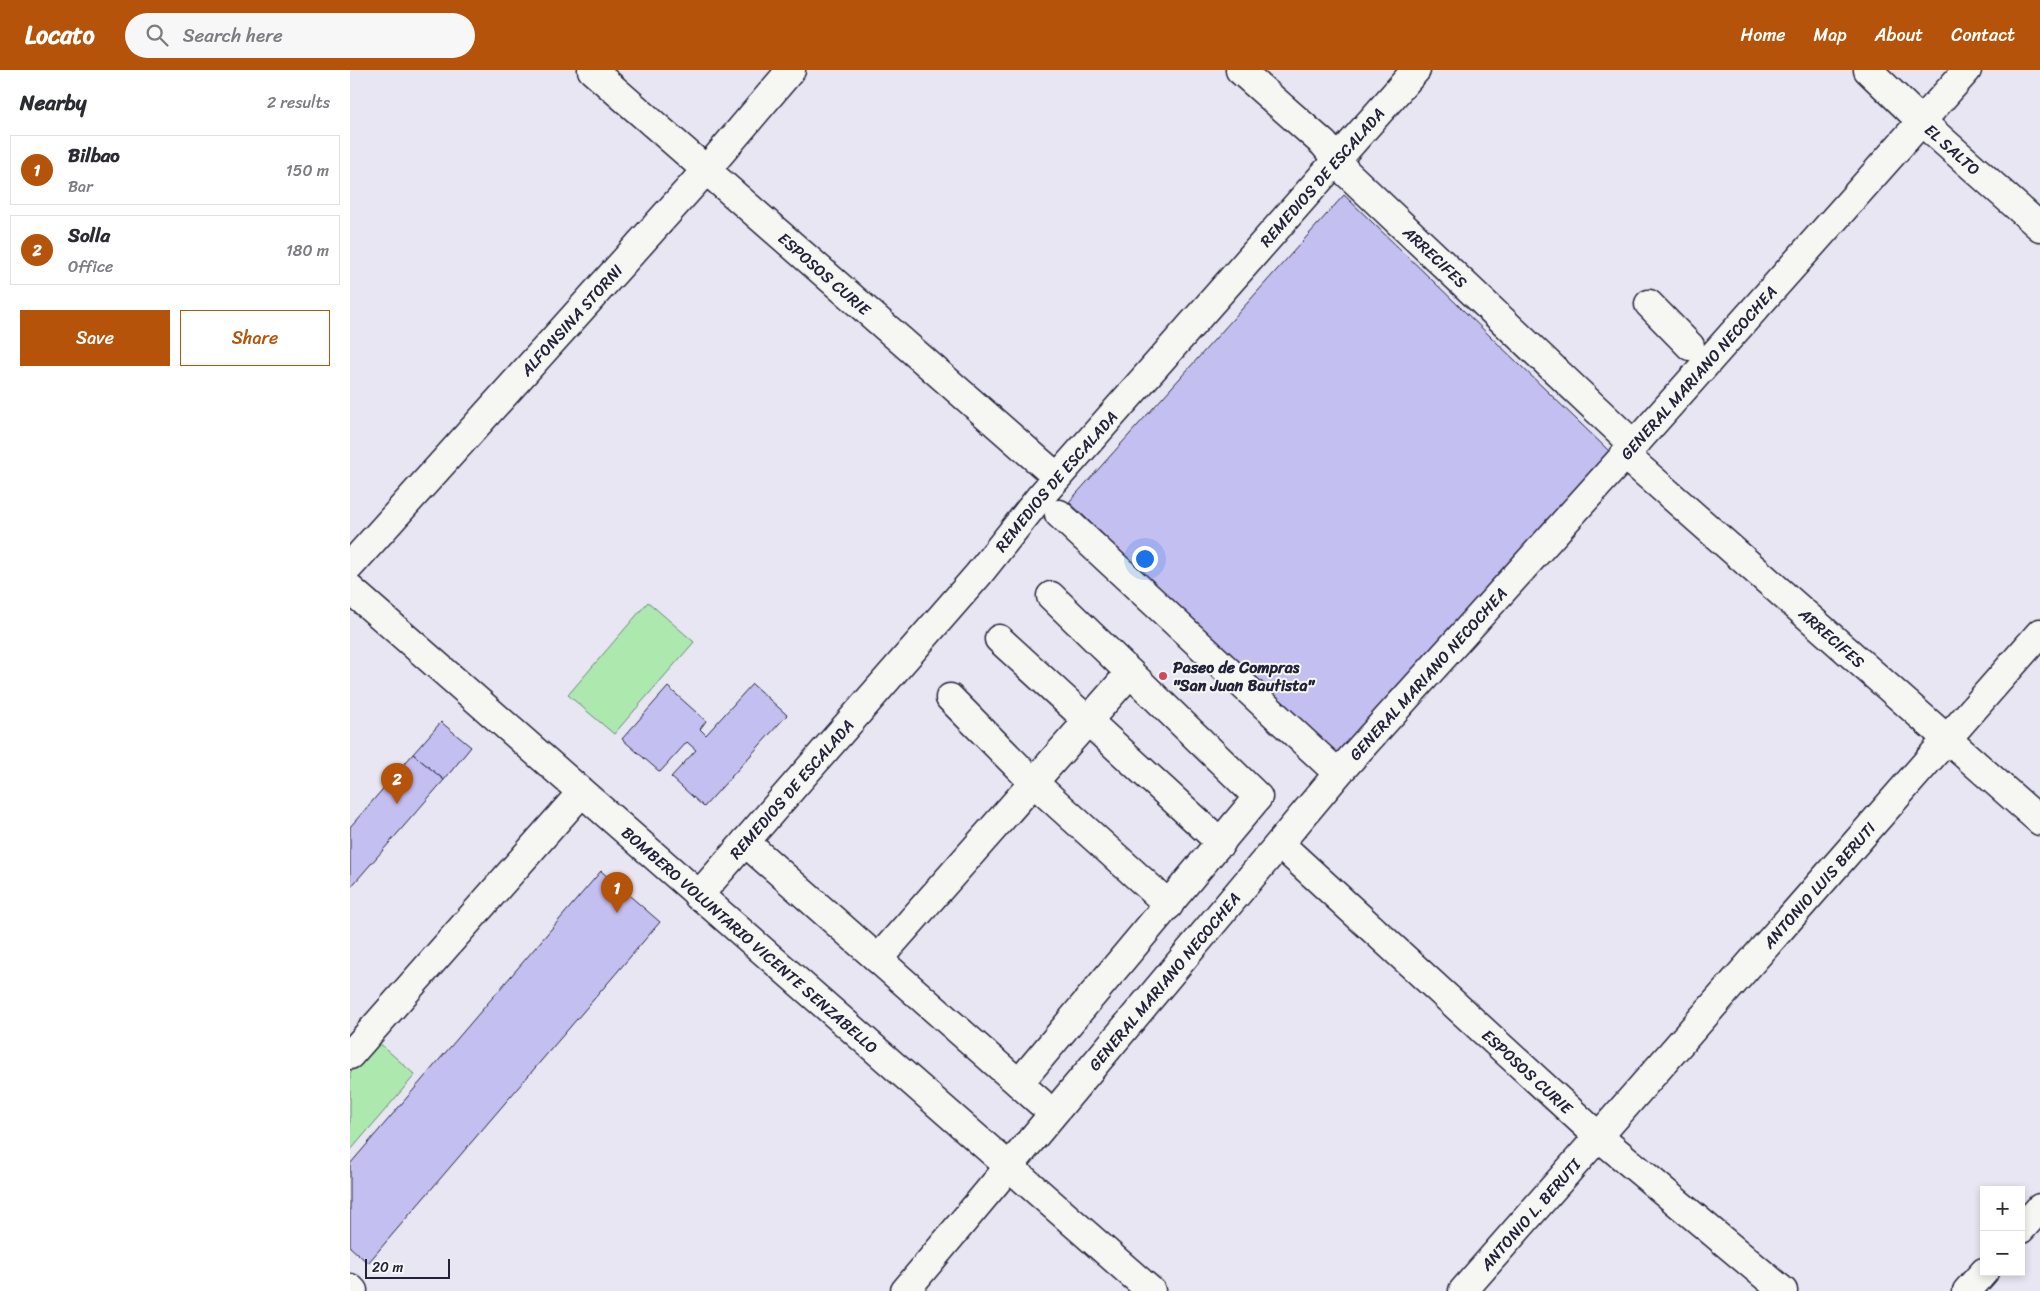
<!DOCTYPE html>
<meta charset="utf-8">
<style>
:root{--surface:#fff;--page:#f7f7f7;--text:#2b2b33;--muted:#7c7c81;--line:#e1e1e2;--accent:#b45309}
body{margin:0;font-family:Sriracha,sans-serif;background:var(--page);color:var(--text)}
.controls{position:absolute;right:15px;bottom:15px;display:grid;overflow:hidden;border-radius:0px;box-shadow:0 2px 8px #0003}
.controls button{width:45px;height:45px;display:grid;place-items:center;padding:0;border:0;border-bottom:1px solid var(--line);background:var(--surface);color:var(--text);font:25px sans-serif}
.scale{position:absolute;left:15px;bottom:12px;width:85px;box-sizing:border-box;padding-left:5px;border:2px solid #22223b;border-top:0;font-size:14px;line-height:18px;white-space:nowrap;color:#22223b;-webkit-text-stroke:4px #f6f6f2;paint-order:stroke}
.you{position:absolute;left:794px;top:488px;width:18px;height:18px;margin:-12px;border:4px solid #fff;border-radius:50%;background:#1a73e8;box-shadow:0 0 0 8px #1a73e833}
.badge{display:grid;place-items:center;width:32px;height:32px;border-radius:50%;background:var(--accent);color:#fff;font-size:16px;font-weight:700}
.pin{position:absolute;translate:-50% -41px;filter:drop-shadow(0 1px 2px #0008)}
.pin::after{content:'';position:absolute;top:26px;width:18px;height:15px;background:inherit;clip-path:polygon(0 0,100% 0,50% 100%)}
.list{margin:0;padding:0;list-style:none}
h2{display:flex;justify-content:space-between;align-items:center;height:65px;margin:0;padding:0 20px;font-size:21px}
h2 small{font-size:16px;font-weight:400;color:var(--muted)}
.list li{display:grid;grid-template-columns:32px 1fr auto;gap:15px;align-items:center;box-sizing:border-box;height:70px;margin:0 10px 10px;padding:0 10px;border:1px solid var(--line);border-radius:0px}
.list b{display:block;font-size:19px;white-space:nowrap}
.list p{margin:0;font-size:16px;white-space:nowrap;color:var(--muted)}
.list em{font-size:16px;font-style:normal;color:var(--muted)}
.actions{display:flex;gap:10px;padding:15px 20px}
.actions a{flex:1;padding:11px 0;border:1px solid var(--accent);border-radius:0px;text-align:center;font-size:18px;color:var(--accent)}
.actions .main{background:var(--accent);color:#fff}
.icon{flex:none;width:28px;height:28px;fill:none;stroke:currentColor;stroke-width:2;stroke-linecap:round;stroke-linejoin:round}
.map{position:relative;flex:none;width:1690px;height:1221px;overflow:hidden}
header{display:flex;align-items:center;gap:30px;box-sizing:border-box;height:70px;padding:0 25px;background:var(--accent);color:#fff}
header strong{font-size:24px}
nav{display:flex;gap:28px;margin-inline-start:auto;font-size:18px}
.search{width:350px;height:45px;background:var(--page);display:flex;align-items:center;gap:12px;box-sizing:border-box;padding:0 18px;border-radius:28px;color:var(--muted);font-size:19px}
main{display:flex}
aside{flex:1;background:var(--surface)}
.map>svg:first-child{display:block}
</style>
<header>
<strong>Locato</strong>
<div class="search"><svg class="icon" aria-label="search" viewBox="0 0 24 24"><circle cx="10" cy="10" r="6"/><path d="M15 15l6 6"/></svg>Search here</div>
<nav><a>Home</a><a>Map</a><a>About</a><a>Contact</a></nav>
</header>
<main>
<aside>
<h2>Nearby<small>2 results</small></h2>
<ul class="list">
<li><span class="badge">1</span><div><b>Bilbao</b><p>Bar</p></div><em>150 m</em></li>
<li><span class="badge">2</span><div><b>Solla</b><p>Office</p></div><em>180 m</em></li>
</ul>
<div class="actions"><a class="main">Save</a><a>Share</a></div>
</aside>
<div class="map">
<svg width="1690" height="1221" viewBox="0 0 1690 1221">
<rect width="100%" height="100%" fill="#e7e6f2"/>
<filter id="ink" filterUnits="userSpaceOnUse"><feTurbulence type="fractalNoise" baseFrequency=".02" numOctaves="2"/><feDisplacementMap in="SourceGraphic" scale="10" xChannelSelector="R" yChannelSelector="G"/><feConvolveMatrix kernelMatrix="1 2 1 2 8 2 1 2 1" color-interpolation-filters="sRGB"/></filter>
<g filter="url(#ink)">
<!-- green -->
<g fill="#ade9af" stroke="#688675">
<path d="M298 532 344 572 264 664 218 625Z"/>
<path d="M27 971 65 1005 0 1081V1003Z"/>
</g>
<!-- building -->
<g fill="#c4bff1" stroke="#22223b">
<path d="M994 125 1259 381 987 687 719 432Z"/>
<path d="M402 614 437 645 354 737 321 707 346 680 337 672 310 702 272 669 318 617 356 651 350 659 356 665Z"/>
<path d="M91 652 121 677 94 710 63 684Z"/>
<path d="M63 684 94 710 0 818V757Z"/>
<path d="M251 801 310 852 18 1193 0 1177V1094Z"/>
</g>
<g fill="none" stroke-linecap="round" stroke-linejoin="round">
<!-- minor casing -->
<g stroke="#22223b" stroke-width="31">
<g id="minor">
<path id="s1" d="M242 0 707 407"/>
<path id="s2" d="M890 0 974 74 997 103 1283 374"/>
<path id="s3" d="M1518 0 1572 52 1690 157"/>
<path d="M1299 234 1340 276"/>
<path id="s4" d="M1275 385 1690 751"/>
<path d="M709 444 979 695"/>
<path id="s5" d="M0 496 357 99 441 0"/>
<path d="M649 569 871 773"/>
<path d="M600 628 683 712 819 835"/>
<path d="M395 772 690 1032"/>
<path id="s6" d="M930 774 1249 1067 1433 1221"/>
<path id="s7" d="M348 826 628 505 690 427 1066 0"/>
<path d="M528 889 780 603"/>
<path d="M0 985 231 723"/>
<path d="M669 1013 908 727 701 526"/>
<path d="M1671 1159 1690 1138"/>
<path d="M0 1218 3 1221"/>
<path id="s8" d="M555 1221 990 701 1275 385 1617 0"/>
<path id="s9" d="M1113 1221 1690 563"/>
<path d="M1617 1221 1634 1202"/>
</g>
</g>
<!-- major casing -->
<g stroke="#22223b" stroke-width="31">
<g id="major">
<path id="s10" d="M0 519 801 1221"/>
</g>
</g>
<!-- minor -->
<use href="#minor" stroke="#f6f6f2" stroke-width="28"/>
<!-- major -->
<use href="#major" stroke="#f6f6f2" stroke-width="28"/>
</g>
</g>
<!-- markers -->
<circle fill="#d1495b" stroke="#f6f6f2" stroke-width="2" cx="813" cy="606" r="5"/>
<g text-anchor="middle" stroke-width="4" stroke-linejoin="round" paint-order="stroke">
<!-- street labels -->
<g font-size="16" fill="#22223b" stroke="#f6f6f2">
<text dy="6" stroke="none"><textPath href="#s3" startOffset="116">EL SALTO</textPath></text>
<text dy="6" stroke="none"><textPath href="#s7" startOffset="952">REMEDIOS DE ESCALADA</textPath></text>
<text dy="6" stroke="none"><textPath href="#s2" startOffset="271">ARRECIFES</textPath></text>
<text dy="6" stroke="none"><textPath href="#s1" startOffset="309">ESPOSOS CURIE</textPath></text>
<text dy="6" stroke="none"><textPath href="#s5" startOffset="331">ALFONSINA STORNI</textPath></text>
<text dy="6" stroke="none"><textPath href="#s8" startOffset="1214">GENERAL MARIANO NECOCHEA</textPath></text>
<text dy="6" stroke="none"><textPath href="#s7" startOffset="548">REMEDIOS DE ESCALADA</textPath></text>
<text dy="6" stroke="none"><textPath href="#s4" startOffset="276">ARRECIFES</textPath></text>
<text dy="6" stroke="none"><textPath href="#s8" startOffset="809">GENERAL MARIANO NECOCHEA</textPath></text>
<text dy="6" stroke="none"><textPath href="#s7" startOffset="142">REMEDIOS DE ESCALADA</textPath></text>
<text dy="6" stroke="none"><textPath href="#s9" startOffset="540">ANTONIO LUIS BERUTI</textPath></text>
<text dy="6" stroke="none"><textPath href="#s10" startOffset="532">BOMBERO VOLUNTARIO VICENTE SENZABELLO</textPath></text>
<text dy="6" stroke="none"><textPath href="#s8" startOffset="404">GENERAL MARIANO NECOCHEA</textPath></text>
<text dy="6" stroke="none"><textPath href="#s6" startOffset="336">ESPOSOS CURIE</textPath></text>
<text dy="6" stroke="none"><textPath href="#s9" startOffset="102">ANTONIO L. BERUTI</textPath></text>
</g>
<!-- poi labels -->
<g font-size="16" font-weight="bold" fill="#22223b" stroke="#f6f6f2" text-anchor="start">
<text x="823" y="603">Paseo de Compras<tspan x="823" dy="18">"San Juan Bautista"</tspan></text>
</g>
</g>
</svg>
<div class="controls">
<button>+</button>
<button>−</button>
</div>
<div class="scale">20 m</div>
<div class="you"></div>
<div class="pin badge" style="left:267px;top:843px">1</div>
<div class="pin badge" style="left:47px;top:734px">2</div>
</div>
</main>
